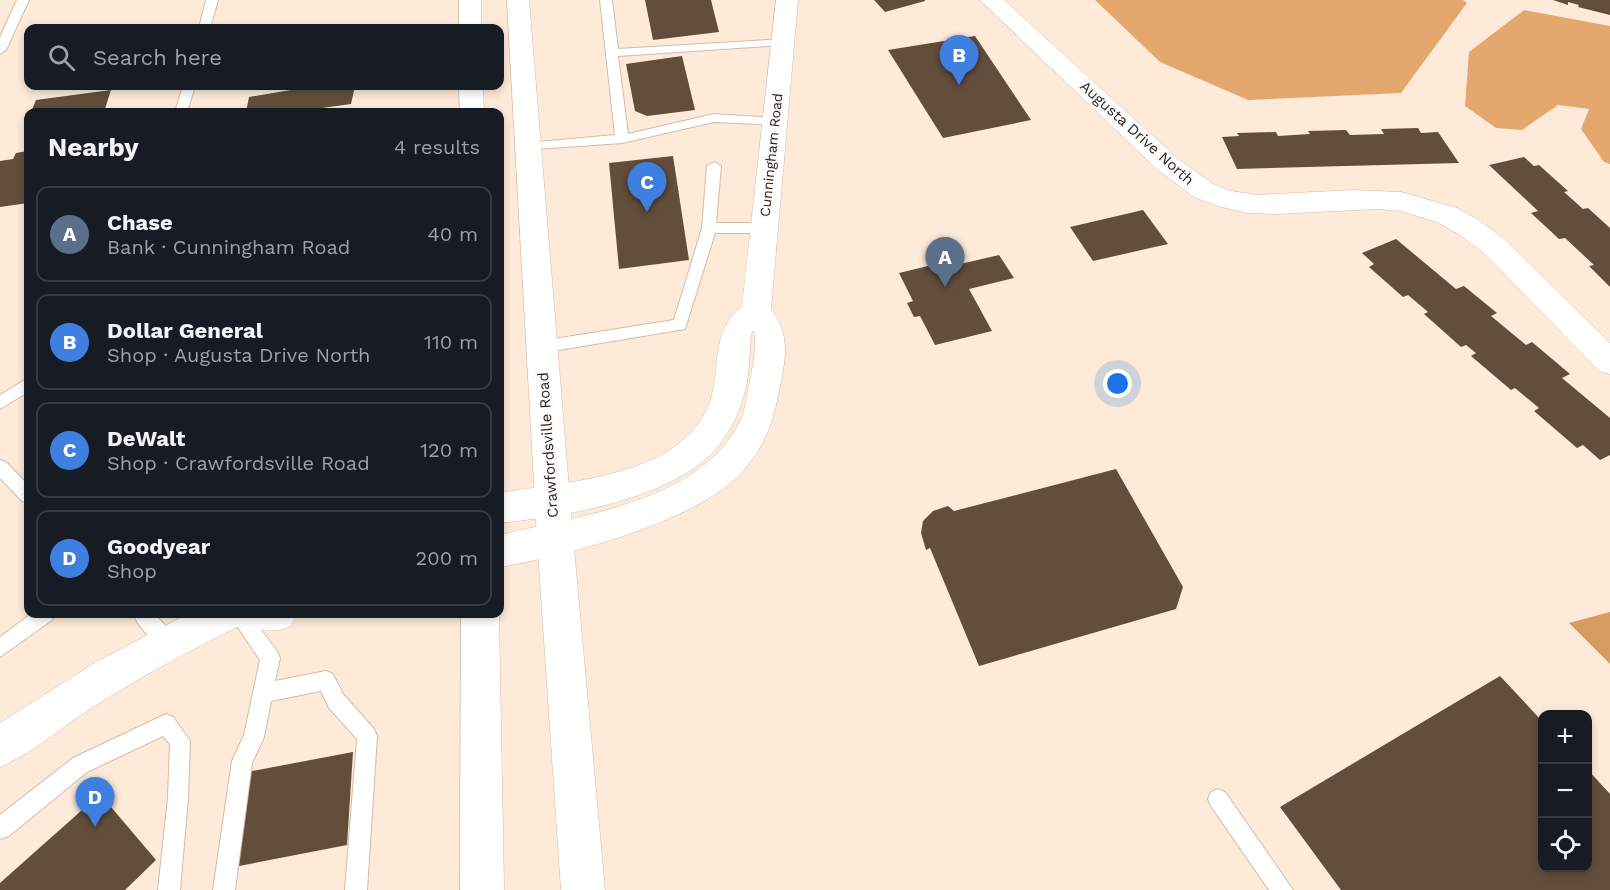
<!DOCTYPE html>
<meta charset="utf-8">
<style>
:root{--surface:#171b24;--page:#242831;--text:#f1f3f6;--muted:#9ea1a6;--line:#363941;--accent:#0f766e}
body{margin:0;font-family:"Work Sans",sans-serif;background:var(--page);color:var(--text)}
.controls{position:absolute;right:18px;bottom:18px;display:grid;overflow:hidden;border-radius:12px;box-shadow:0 3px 9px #0003}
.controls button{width:54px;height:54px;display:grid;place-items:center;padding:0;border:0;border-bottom:2px solid var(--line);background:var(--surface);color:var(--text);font:30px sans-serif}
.you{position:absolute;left:1118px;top:384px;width:21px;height:21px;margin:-15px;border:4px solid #fff;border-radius:50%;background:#1a73e8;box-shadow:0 0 0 9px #1a73e833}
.badge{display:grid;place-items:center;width:39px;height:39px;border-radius:50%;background:var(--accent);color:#fff;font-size:20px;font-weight:700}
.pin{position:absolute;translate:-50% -50px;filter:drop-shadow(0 2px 3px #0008)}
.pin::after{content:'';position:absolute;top:32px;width:21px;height:18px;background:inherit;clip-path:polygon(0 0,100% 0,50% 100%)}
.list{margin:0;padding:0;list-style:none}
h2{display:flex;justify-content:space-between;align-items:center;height:78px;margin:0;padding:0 24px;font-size:26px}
h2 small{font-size:20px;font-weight:400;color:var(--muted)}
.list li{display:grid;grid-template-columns:39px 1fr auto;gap:18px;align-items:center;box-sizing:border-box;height:96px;margin:0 12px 12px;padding:0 12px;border:2px solid var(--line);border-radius:12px}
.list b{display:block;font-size:22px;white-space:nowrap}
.list p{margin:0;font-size:20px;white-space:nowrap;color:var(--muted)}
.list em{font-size:20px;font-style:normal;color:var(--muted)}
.icon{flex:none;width:33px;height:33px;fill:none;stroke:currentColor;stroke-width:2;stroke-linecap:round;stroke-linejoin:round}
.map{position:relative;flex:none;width:1610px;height:890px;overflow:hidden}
.search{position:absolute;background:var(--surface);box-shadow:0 3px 9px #0003;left:24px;top:24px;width:480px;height:66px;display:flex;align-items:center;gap:15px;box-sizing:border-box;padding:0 21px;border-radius:12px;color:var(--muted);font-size:22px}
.panel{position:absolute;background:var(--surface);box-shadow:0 3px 9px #0003;left:24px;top:108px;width:480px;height:510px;border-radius:12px}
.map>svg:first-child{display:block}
</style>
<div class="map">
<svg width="1610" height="890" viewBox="0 0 1610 890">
<rect width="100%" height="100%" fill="#feead9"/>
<!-- forest -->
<path fill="#d69c62" d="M1610 612V664L1569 623Z"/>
<!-- water -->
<g fill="#e4a86e">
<path d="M1095 0H1463L1467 3 1401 93 1248 100 1160 62Z"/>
<path d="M1524 10 1610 26V164L1604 162 1581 129 1589 109 1558 105 1522 130 1496 128 1465 106 1469 52Z"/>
</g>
<!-- building -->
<g fill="#624e3b">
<path d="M645 0H711L719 32 653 40Z"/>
<path d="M874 0H925V1L885 12Z"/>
<path d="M1553 0H1610V15L1578 7 1579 5 1568 2V5Z"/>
<path d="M975 36 1031 120 943 138 888 50Z"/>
<path d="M682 56 695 110 647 116 635 111 626 64Z"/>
<path d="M314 86H355L351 104 322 108V111L310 112H246L249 97Z"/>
<path d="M111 90 104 112H31L36 100Z"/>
<path d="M1418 128 1421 133 1438 132 1459 163 1237 169 1222 137 1239 136 1237 133 1276 132 1278 136 1310 134 1308 131 1346 130 1350 135 1384 134 1381 129Z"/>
<path d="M28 151V203L0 207V161L13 159 16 153Z"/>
<path d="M673 156 689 260 619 269 609 163Z"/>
<path d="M1524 157 1534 166 1539 165 1568 191 1564 192 1583 209 1588 208 1610 228V287L1589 266 1594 265 1565 238 1559 239 1531 213 1538 211 1489 165Z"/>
<path d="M1143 210 1168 244 1093 261 1070 227Z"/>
<path d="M1396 239 1456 289 1464 286 1497 313 1491 316 1526 345 1532 342 1570 374 1562 378 1610 418V455L1600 460 1583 445 1577 448 1534 411 1539 408 1515 388 1511 390 1471 356 1476 353 1466 345 1461 347 1424 314 1428 312 1408 295 1403 297 1369 267 1374 264 1362 253Z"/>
<path d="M999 255 1014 278 969 289 992 331 935 345 920 316 914 317 907 303 913 301 899 273 953 260 956 265Z"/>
<path d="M1116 469 1183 587 1176 609 979 666 930 548 926 550 921 533 923 521 933 511 948 506 954 511Z"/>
<path d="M1500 676 1542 721V868H1588V770L1610 794V890H1341L1280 807Z"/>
<path d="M353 752 347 845 234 867 247 772Z"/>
<path d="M100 794 156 860 125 890H0V883Z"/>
</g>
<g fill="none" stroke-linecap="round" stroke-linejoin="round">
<!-- service casing -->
<g stroke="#d3bca7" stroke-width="2">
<g id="service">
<path d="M17 0H29L6 50 0 54V37Z"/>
<path d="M206 0H218L210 28H199Z"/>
<path d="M600 0H612L618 49 783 39 789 42 783 45 618 56 628 134 714 114 775 118 779 119 781 122 779 125 714 122 622 143 522 150 521 147 522 144 527 143 615 135Z"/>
<path d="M183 86H195L187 112H175Z"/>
<path d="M714 162 721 166 716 223H764L771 228 764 233H715L685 329 541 353 536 351 533 347 536 343 541 341 674 320 702 228 707 166Z"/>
<path d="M28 378V392L0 409V395Z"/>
<path d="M0 460 6 462 28 485V503L22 501 0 478Z"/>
<path d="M31 614H54L52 620 0 657V637Z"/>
<path d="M133 614H154L176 636 178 642 176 648 169 651C156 646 138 627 133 614Z"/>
<path d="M229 614H249L277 651 280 658 275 681 326 671 333 674 343 694 374 729 377 736 367 890H345L357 739 329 708 321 691 271 701 264 737 252 763 235 890H213L232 761 244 735 260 660Z"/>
<path d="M166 714 173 717 190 741 188 798 180 890H158L168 798 170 744 163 736 87 772 9 836 0 839V815L73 758Z"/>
<path d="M1218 789 1225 792 1293 890H1269L1211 806 1208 799 1211 792Z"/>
</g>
</g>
<!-- minor casing -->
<g stroke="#d3bca7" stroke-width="1">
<g id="minor">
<path d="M980 0H1004L1177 158 1213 184 1231 191 1257 195 1353 190 1401 192 1457 208 1480 221 1504 239 1610 343V374L1599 371 1484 253 1460 235 1437 222 1401 211 1378 209 1277 214 1247 213 1218 206 1194 197 1159 171Z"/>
<path d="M188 614H245L239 626C189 651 140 677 93 707 63 726 33 753 0 767V723L96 662Z"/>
<path d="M245 614H297L291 626C276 632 266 632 251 626Z"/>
</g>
</g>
<!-- tertiary casing -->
<g stroke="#d3bca7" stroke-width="1">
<path id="tertiary" d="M776 0H798L771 309C790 333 786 358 780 386 774 418 768 439 748 465 708 520 565 556 500 567V535C578 516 701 502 740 421 745 412 746 399 748 390 752 371 757 349 754 330L751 334C749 355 750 378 743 398 736 422 721 448 701 463 649 503 563 516 500 523V493C569 481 695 477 713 390 720 356 713 331 742 306Z"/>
</g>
<!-- primary casing -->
<g stroke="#d3bca7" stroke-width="1">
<g id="primary">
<rect x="459" y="0" width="22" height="28"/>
<path d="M507 0H529L573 537 605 890H561L537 537Z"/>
<path d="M459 86H483L484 112H460Z"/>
<path d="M461 614H499L504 890H460Z"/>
</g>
</g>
<!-- service -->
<use href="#service" fill="#fff" fill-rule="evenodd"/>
<!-- minor -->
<use href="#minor" fill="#fff" fill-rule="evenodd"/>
<!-- tertiary -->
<use href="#tertiary" fill="#fff" fill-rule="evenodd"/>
<!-- primary -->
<use href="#primary" fill="#fff" fill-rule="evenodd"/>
</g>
<g text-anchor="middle" stroke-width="6" stroke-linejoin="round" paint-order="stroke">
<!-- far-street labels -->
<g font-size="14" fill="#261d15" stroke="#fbfbfb">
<text transform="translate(771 155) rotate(-84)" y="5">Cunningham Road</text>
</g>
<!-- street labels -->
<g font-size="15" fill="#261d15" stroke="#fbfbfb">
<text transform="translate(1137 133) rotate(42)" y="5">Augusta Drive North</text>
<text transform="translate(548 445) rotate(-94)" y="5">Crawfordsville Road</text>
</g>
</g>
</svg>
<div class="controls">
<button>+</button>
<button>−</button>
<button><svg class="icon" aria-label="locate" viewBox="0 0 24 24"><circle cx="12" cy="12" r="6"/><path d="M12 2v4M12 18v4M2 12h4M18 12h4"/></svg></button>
</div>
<div class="you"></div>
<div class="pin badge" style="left:945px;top:287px;background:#5c6f8a">A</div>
<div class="pin badge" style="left:959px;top:85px;background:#3f7fe0">B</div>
<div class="pin badge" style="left:647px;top:212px;background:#3f7fe0">C</div>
<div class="pin badge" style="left:95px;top:827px;background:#3f7fe0">D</div>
<div class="search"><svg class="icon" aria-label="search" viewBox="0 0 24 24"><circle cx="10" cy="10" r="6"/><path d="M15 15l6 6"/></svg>Search here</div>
<section class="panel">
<h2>Nearby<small>4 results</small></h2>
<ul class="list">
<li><span class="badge" style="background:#5c6f8a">A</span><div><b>Chase</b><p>Bank · Cunningham Road</p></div><em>40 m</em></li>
<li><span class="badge" style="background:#3f7fe0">B</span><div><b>Dollar General</b><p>Shop · Augusta Drive North</p></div><em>110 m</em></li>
<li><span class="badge" style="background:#3f7fe0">C</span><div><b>DeWalt</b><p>Shop · Crawfordsville Road</p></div><em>120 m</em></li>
<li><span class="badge" style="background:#3f7fe0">D</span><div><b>Goodyear</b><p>Shop</p></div><em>200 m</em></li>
</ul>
</section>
</div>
